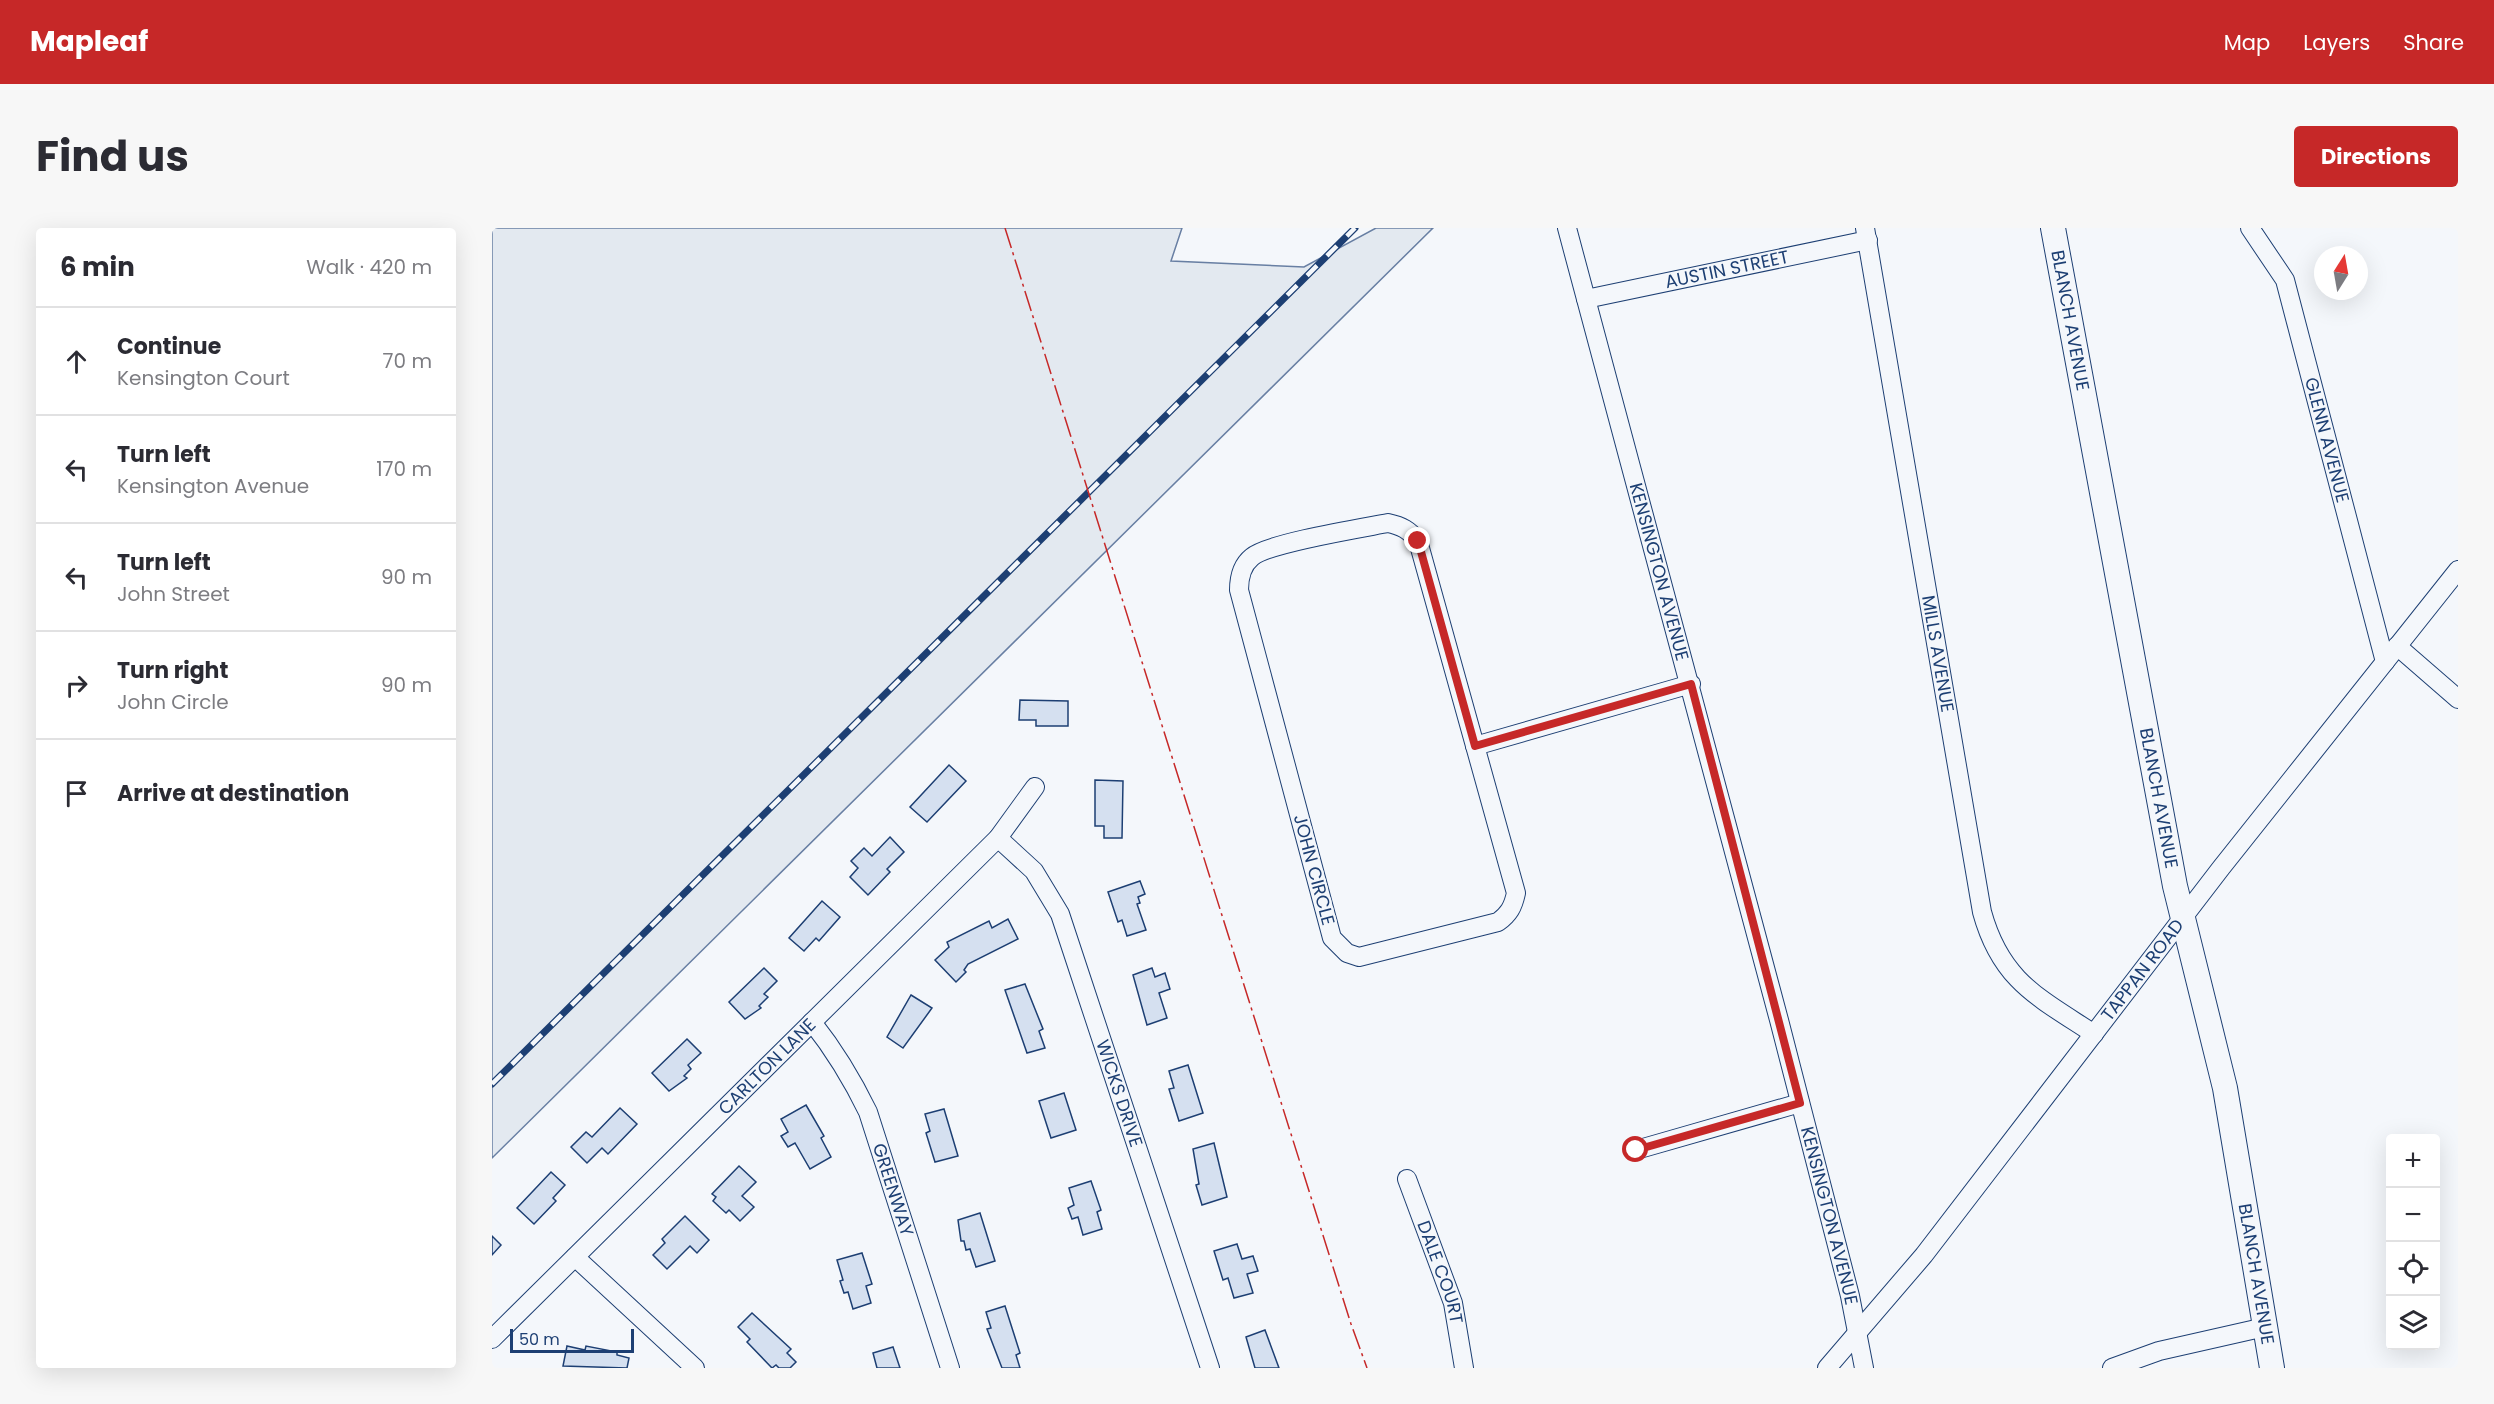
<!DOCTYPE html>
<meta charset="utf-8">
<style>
:root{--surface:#fff;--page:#f7f7f7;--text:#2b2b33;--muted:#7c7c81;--line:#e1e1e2;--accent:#c62828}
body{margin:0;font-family:Poppins,sans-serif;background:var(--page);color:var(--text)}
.controls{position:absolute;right:18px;bottom:18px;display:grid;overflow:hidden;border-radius:6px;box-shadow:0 6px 24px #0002}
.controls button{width:54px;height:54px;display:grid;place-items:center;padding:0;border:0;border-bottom:2px solid var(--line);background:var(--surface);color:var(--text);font:30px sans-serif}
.compass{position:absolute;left:1822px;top:18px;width:54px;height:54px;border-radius:50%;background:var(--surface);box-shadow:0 6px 24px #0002;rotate:11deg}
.scale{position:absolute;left:18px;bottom:15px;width:124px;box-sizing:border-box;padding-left:6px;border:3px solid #1d3f73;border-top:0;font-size:16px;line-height:21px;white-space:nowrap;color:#1d3f73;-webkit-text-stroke:4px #f4f7fb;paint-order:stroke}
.stop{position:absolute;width:18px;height:18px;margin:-14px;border:4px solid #c62828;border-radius:50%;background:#fff}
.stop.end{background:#c62828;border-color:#fff;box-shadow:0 2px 6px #0008}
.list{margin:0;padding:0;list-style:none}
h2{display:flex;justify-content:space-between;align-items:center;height:78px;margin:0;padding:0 24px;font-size:26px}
h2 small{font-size:20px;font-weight:400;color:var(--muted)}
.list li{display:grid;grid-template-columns:39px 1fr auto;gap:18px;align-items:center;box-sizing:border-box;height:108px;padding:0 24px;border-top:2px solid var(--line)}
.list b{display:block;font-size:22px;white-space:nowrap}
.list p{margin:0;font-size:20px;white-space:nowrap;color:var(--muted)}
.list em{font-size:20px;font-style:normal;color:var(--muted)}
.icon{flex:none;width:33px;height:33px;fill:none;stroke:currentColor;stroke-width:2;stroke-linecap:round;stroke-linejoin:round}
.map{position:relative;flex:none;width:1966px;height:1140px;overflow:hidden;border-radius:6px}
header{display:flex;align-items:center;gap:36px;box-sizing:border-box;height:84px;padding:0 30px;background:var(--accent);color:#fff}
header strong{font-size:28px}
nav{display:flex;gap:33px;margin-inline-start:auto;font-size:21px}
.intro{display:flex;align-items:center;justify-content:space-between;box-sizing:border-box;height:144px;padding:0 36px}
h1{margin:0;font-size:42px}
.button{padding:15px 27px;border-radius:6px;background:var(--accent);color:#fff;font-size:21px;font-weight:700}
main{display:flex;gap:36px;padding:0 36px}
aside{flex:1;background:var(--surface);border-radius:6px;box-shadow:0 6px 24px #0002}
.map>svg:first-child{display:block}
</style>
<header>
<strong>Mapleaf</strong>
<nav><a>Map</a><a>Layers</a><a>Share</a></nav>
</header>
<div class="intro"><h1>Find us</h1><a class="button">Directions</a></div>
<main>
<aside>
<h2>6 min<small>Walk · 420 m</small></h2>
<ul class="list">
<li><svg class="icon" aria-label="ahead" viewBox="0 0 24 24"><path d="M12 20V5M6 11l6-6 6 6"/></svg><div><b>Continue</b><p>Kensington Court</p></div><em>70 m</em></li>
<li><svg class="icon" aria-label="left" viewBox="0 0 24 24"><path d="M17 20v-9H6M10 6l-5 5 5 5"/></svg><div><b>Turn left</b><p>Kensington Avenue</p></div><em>170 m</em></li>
<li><svg class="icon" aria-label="left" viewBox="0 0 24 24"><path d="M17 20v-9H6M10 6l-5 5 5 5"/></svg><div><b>Turn left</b><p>John Street</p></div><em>90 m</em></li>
<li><svg class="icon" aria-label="right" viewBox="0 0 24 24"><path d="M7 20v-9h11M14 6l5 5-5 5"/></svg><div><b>Turn right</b><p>John Circle</p></div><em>90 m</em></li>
<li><svg class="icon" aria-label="arrive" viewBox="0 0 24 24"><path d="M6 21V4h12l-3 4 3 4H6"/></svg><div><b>Arrive at destination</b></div></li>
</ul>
</aside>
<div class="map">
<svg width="1966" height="1140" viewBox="0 0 1966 1140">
<rect width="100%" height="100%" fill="#f4f7fb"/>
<!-- green -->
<path fill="#e3e9f0" stroke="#687fa3" stroke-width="1.5" d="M0 0H690L679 33 812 39 884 0H941L0 930Z"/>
<!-- building -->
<g fill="#d5e0f0" stroke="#1d3f73" stroke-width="1.5">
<path d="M528 472 576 473V498H544V492H527Z"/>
<path d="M457 537 474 553 435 594 418 579Z"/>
<path d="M603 552 631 553 630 610H612V598H603Z"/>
<path d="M398 609 412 624 395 641 398 644 376 667 358 649 366 640 359 633 372 620 380 628Z"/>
<path d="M648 653 653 666 646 669 648 675 645 676 654 702 635 708 630 692 626 694 616 664Z"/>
<path d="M330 673 348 689 327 713 324 710 312 723 297 710Z"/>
<path d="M516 691 526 711 476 736 472 742 474 744 464 754 443 732 457 719 455 714 497 693 500 700Z"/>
<path d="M272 740 285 753 272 766 276 769 267 778 269 780 253 791 237 774Z"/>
<path d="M660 740 663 749 673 745 678 761 667 765 675 790 655 797 641 747Z"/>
<path d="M533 756 551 801 547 803 553 820 535 825 513 762Z"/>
<path d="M419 767 440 780 411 820 395 809Z"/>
<path d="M195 811 209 825 196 837 199 841 192 848 195 850 177 863 160 845Z"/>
<path d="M696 837 711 885 687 893 677 861 682 860 677 843Z"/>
<path d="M572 865 584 902 559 910 547 873Z"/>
<path d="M314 877 332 908 329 910 339 929 318 941 303 915 296 919 289 908 296 904 289 891Z"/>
<path d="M128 880 145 896 116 926 110 920 95 935 79 919 94 904 100 909Z"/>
<path d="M452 881 466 928 443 934 434 905 438 903 433 886Z"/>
<path d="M722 915 735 969 710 977 704 957 707 956 701 921Z"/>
<path d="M247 938 264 954 250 968 262 979 248 993 237 982 234 985 221 973 224 969 220 966Z"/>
<path d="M59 944 73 957 61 970 64 973 42 996 25 980Z"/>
<path d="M599 953 609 982 605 984 610 1001 591 1007 586 989 580 991 576 980 582 977 577 960Z"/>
<path d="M488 985 503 1033 484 1039 478 1021 474 1022 472 1013H469L466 992Z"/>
<path d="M193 988 217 1012 205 1025 198 1018 175 1041 161 1027 173 1015 170 1011Z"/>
<path d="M0 1008 9 1017 0 1027Z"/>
<path d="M745 1016 750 1031 761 1028 766 1043 755 1046 761 1065 742 1070 736 1050 731 1052 722 1023Z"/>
<path d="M370 1025 380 1056 374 1058 379 1075 361 1081 356 1064 352 1065 348 1053 351 1052 345 1032Z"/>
<path d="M513 1078 528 1125 524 1127 528 1140H510L495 1101 499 1100 494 1084Z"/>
<path d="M260 1085 299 1121 295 1125 304 1134 298 1140H287L284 1137 280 1140 255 1114 258 1111 246 1099Z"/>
<path d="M773 1102 787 1140H763L754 1109Z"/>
<path d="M75 1118 93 1122 94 1118 125 1124V1127L137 1130 135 1140 71 1138Z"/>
<path d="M401 1119 408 1140H385L381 1125Z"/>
</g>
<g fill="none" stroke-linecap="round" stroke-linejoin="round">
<!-- minor casing -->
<g stroke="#1d3f73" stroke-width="20">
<g id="minor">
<path id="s1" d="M1075 0 1287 792 1358 1068 1372 1140"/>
<path id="s2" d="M1373 0 1490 684C1509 753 1546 769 1602 806"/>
<path id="s3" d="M1758 0 1793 52 1893 434"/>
<path id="s4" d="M1094 71 1376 12"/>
<path d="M896 295C910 298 917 302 926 313L1024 665C1021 679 1017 686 1006 694L867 729 855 725 840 710 747 362C747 349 750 337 760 329 776 315 870 300 896 295Z"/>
<path d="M1905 418 1966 471"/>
<path d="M983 518 1199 456"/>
<path id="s5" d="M506 610 542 643 568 686 718 1140"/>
<path id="s6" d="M320 794C343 823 360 851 376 884L458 1140"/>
<path d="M1144 922 1308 875"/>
<path id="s7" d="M915 951 961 1075 972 1140"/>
<path d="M83 1029 203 1140"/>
<path id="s8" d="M0 1111 506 610 543 559"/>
<path id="s9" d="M1335 1140 1432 1027 1729 640 1966 342"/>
<path d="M1620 1140 1667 1123 1773 1099"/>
</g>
</g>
<!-- major casing -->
<g stroke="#1d3f73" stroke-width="26">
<g id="major">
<path id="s10" d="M1561 0 1683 658 1733 860 1780 1140"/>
</g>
</g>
<!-- minor -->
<use href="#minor" stroke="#f4f7fb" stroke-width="18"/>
<!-- major -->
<use href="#major" stroke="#f4f7fb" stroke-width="24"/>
<!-- rail casing -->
<g stroke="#1d3f73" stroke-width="7">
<path id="rail" d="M0 856 863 0"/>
</g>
<!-- rail -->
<use href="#rail" stroke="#f4f7fb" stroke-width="4.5" stroke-dasharray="14" stroke-linecap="butt"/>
<!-- power -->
<path stroke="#c62828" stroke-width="1.5" stroke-dasharray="21 4.5 3 4.5" stroke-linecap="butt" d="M513 0 859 1096 875 1140"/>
</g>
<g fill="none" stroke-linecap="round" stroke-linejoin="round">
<!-- route -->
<path stroke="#c62828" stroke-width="8" d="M926 313 983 518 1199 456 1308 875 1144 922"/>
</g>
<g text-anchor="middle" stroke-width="4.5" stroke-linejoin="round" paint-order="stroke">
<!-- street labels -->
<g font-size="18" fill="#1d3f73" stroke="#f4f7fb">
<text dy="6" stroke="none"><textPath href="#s4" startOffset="144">AUSTIN STREET</textPath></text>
<text dy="6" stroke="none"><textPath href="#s10" startOffset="94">BLANCH AVENUE</textPath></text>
<text dy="6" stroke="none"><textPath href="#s3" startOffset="228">GLENN AVENUE</textPath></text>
<text dy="6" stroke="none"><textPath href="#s1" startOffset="356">KENSINGTON AVENUE</textPath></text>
<text dy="6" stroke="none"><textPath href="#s2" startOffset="432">MILLS AVENUE</textPath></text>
<text dy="6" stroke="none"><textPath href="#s10" startOffset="580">BLANCH AVENUE</textPath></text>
<text transform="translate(822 642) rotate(75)" y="6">JOHN CIRCLE</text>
<text dy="6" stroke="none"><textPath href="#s9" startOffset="508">TAPPAN ROAD</textPath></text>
<text dy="6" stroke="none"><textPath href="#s8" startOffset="387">CARLTON LANE</textPath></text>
<text dy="6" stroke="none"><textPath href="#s5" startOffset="288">WICKS DRIVE</textPath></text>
<text dy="6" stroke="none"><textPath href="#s6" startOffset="188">GREENWAY</textPath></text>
<text dy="6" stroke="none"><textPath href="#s1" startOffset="1022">KENSINGTON AVENUE</textPath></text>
<text dy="6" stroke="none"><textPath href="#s7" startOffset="99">DALE COURT</textPath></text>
<text dy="6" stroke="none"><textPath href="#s10" startOffset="1066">BLANCH AVENUE</textPath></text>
</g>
</g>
</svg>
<div class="controls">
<button>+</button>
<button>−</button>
<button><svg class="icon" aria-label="locate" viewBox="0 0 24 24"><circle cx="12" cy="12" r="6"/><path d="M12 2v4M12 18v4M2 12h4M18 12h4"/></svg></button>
<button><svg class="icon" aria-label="layers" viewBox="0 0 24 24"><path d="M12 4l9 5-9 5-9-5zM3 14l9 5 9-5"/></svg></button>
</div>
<svg class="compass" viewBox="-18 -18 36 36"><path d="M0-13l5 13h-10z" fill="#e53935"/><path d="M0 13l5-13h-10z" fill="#7c7c81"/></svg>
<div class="scale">50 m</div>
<div class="stop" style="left:1144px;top:922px"></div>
<div class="stop end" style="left:926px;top:313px"></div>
</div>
</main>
